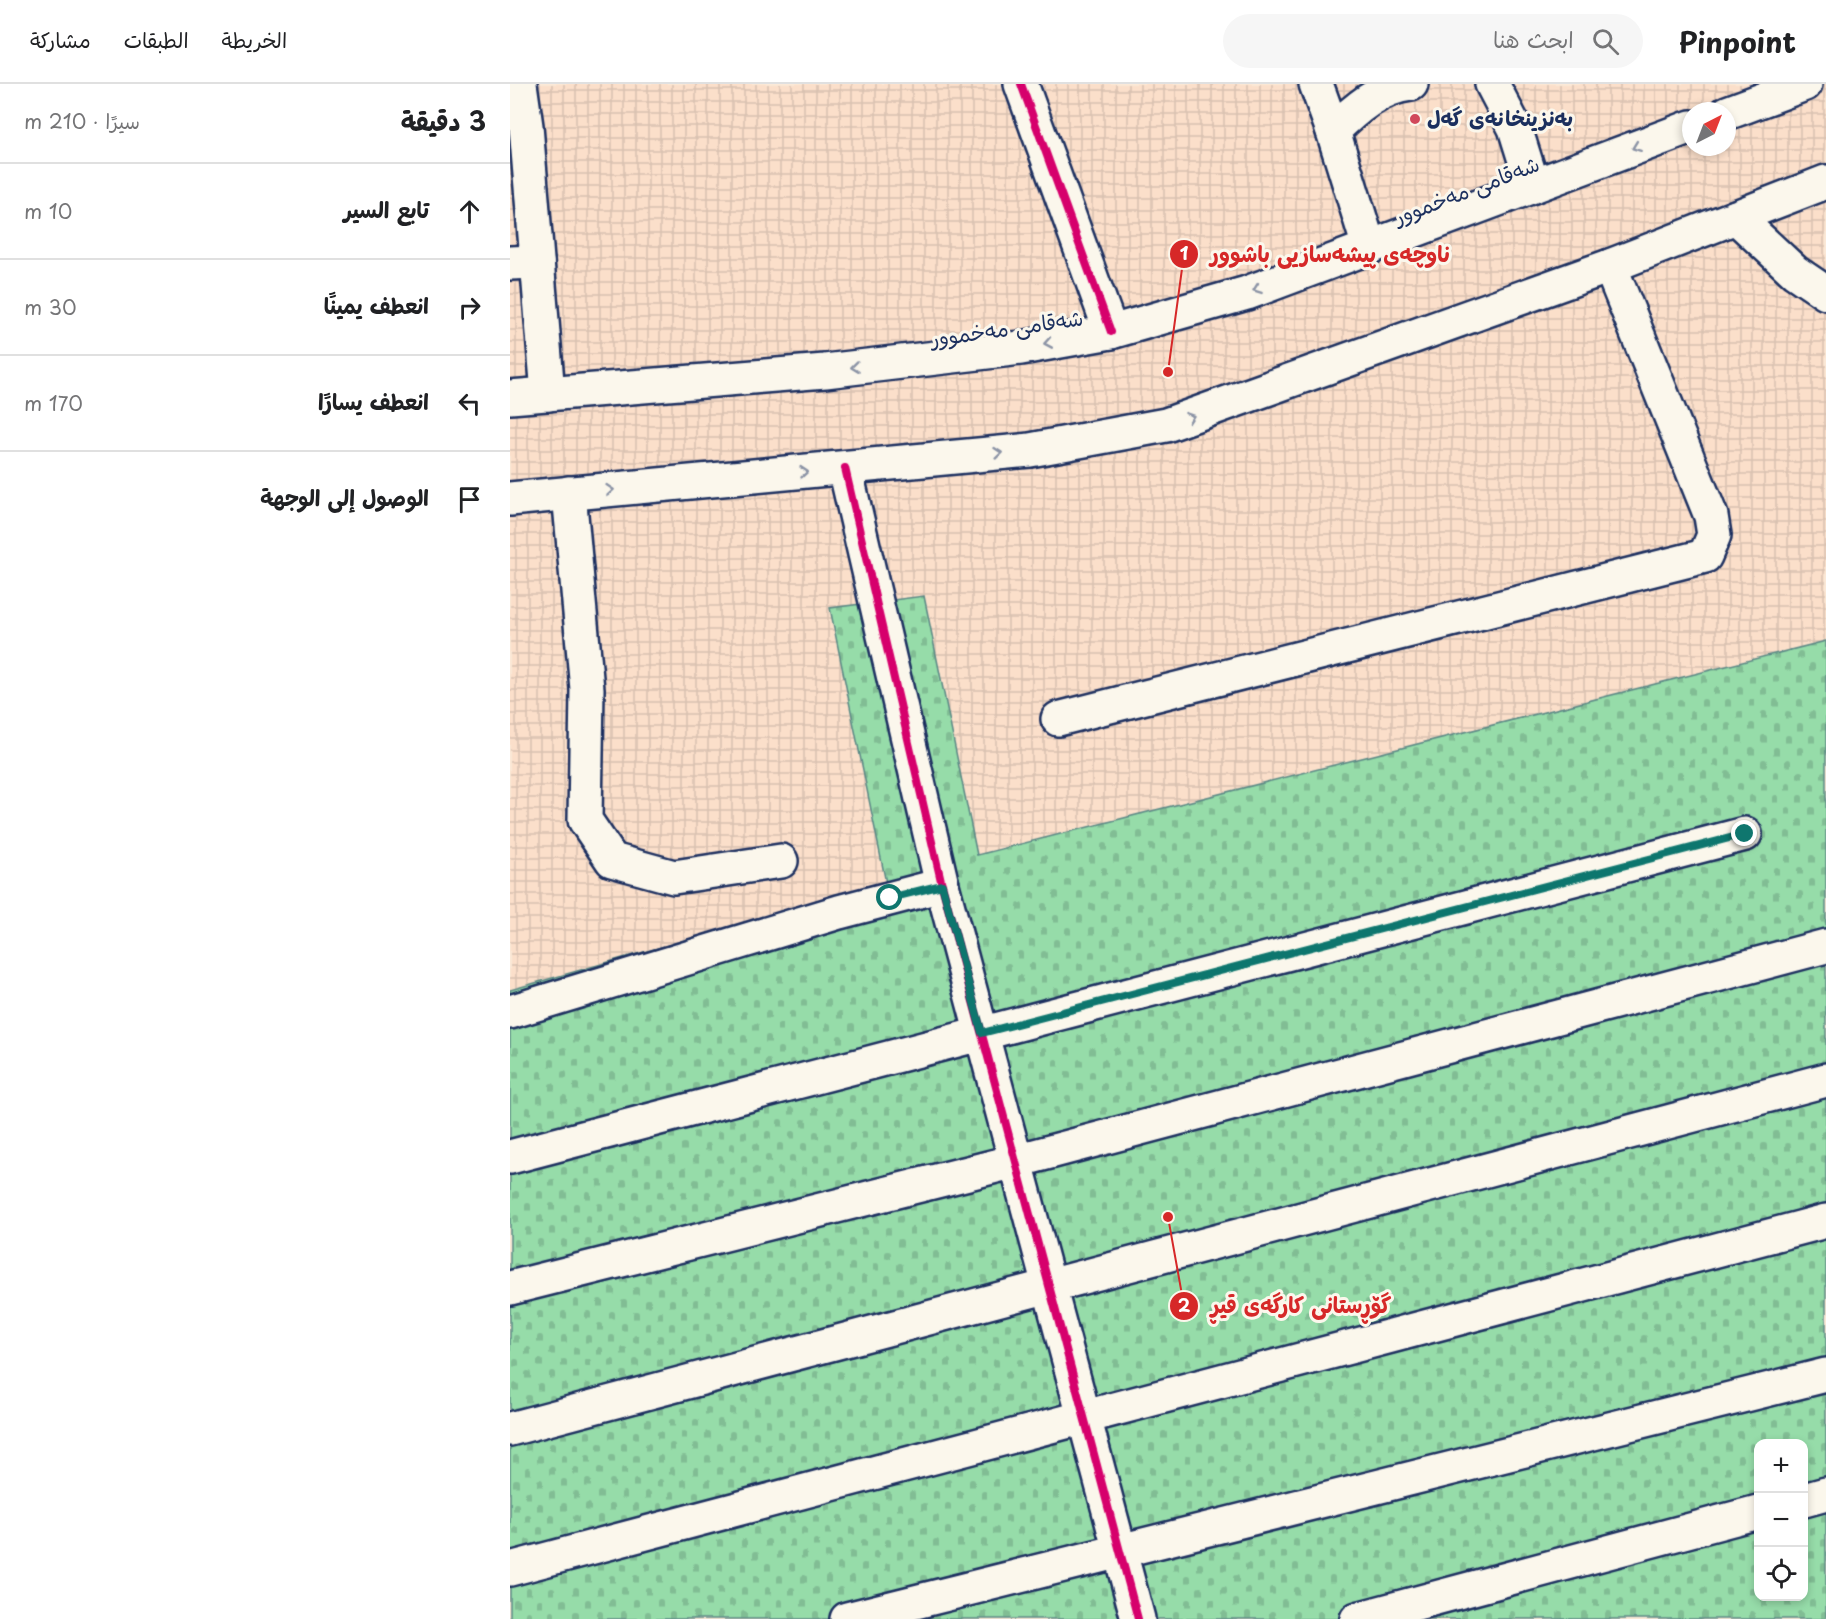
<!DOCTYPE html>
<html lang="ar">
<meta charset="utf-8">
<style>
:root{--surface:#fff;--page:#f6f6f6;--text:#202124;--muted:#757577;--line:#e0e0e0}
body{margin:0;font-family:"Playpen Sans","Playpen Sans Arabic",sans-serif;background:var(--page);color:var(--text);direction:rtl}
.controls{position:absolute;right:18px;bottom:18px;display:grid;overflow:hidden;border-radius:12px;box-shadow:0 3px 9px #0003}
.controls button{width:54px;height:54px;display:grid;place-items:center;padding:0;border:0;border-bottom:2px solid var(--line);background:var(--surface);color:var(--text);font:30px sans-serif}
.compass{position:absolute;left:1172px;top:18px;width:54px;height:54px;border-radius:50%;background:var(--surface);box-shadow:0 3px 9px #0003;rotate:42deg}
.stop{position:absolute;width:18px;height:18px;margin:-14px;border:4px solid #0f766e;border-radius:50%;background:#fff}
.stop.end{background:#0f766e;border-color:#fff;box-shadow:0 2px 6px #0008}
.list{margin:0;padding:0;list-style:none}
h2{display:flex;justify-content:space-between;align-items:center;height:78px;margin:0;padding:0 24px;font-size:26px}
h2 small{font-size:20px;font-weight:400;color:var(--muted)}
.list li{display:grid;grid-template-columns:39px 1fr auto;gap:18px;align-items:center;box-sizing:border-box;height:96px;padding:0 24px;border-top:2px solid var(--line)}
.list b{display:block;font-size:22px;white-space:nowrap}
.list em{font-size:20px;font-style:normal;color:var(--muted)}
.icon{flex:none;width:33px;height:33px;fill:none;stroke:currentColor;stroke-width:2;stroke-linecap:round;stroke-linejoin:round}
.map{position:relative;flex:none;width:1316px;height:1535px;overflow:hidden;direction:ltr}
header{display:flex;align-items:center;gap:36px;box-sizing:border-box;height:84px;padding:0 30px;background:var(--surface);border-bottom:2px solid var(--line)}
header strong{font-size:28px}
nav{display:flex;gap:33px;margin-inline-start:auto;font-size:21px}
.search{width:420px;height:54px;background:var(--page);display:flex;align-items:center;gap:15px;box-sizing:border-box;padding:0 21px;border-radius:33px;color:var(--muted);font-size:22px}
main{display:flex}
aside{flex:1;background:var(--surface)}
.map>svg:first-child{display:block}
</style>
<header>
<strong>Pinpoint</strong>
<div class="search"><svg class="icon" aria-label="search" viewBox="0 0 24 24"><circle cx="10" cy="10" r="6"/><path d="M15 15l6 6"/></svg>ابحث هنا</div>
<nav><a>الخريطة</a><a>الطبقات</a><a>مشاركة</a></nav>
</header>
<main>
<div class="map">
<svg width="1316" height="1535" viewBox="0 0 1316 1535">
<defs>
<pattern id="industrial-grid" width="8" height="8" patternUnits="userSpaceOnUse" patternTransform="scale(1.5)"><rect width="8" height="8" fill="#fbdfca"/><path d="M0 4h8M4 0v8" fill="none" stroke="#d7c0b0"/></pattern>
<pattern id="cemetery-stones" width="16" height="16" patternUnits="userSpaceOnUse" patternTransform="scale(1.5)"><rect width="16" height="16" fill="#96dca9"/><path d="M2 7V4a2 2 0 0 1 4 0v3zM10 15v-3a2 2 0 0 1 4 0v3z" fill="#81bd94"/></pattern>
</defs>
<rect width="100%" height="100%" fill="#fbe9d8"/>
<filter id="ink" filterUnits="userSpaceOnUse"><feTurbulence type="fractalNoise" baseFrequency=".0167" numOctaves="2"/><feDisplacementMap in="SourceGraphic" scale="12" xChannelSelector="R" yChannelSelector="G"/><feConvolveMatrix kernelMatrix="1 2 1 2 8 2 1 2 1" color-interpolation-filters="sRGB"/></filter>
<g filter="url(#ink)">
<!-- industrial -->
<path fill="url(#industrial-grid)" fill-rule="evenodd" d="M0 0H1316V557L466 771 414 513 321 524 376 799 0 906ZM1181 27H1217V63H1181Z"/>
<!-- cemetery -->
<path fill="url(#cemetery-stones)" stroke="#588684" stroke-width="1.5" fill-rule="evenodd" d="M414 512 467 771 1316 557V1535H0V906L376 799 320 524ZM1248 1360H1294V1512H1248Z"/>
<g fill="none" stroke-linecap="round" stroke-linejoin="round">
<!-- minor casing -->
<g stroke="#1b2f5e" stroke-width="38">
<g id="minor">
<path d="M10 0 16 42 38 310"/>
<path d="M511 0 601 248"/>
<path d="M806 0 823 47"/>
<path d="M982 0 1005 44 1023 102"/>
<path d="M1226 133 1285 188 1316 209"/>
<path d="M859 163 823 47C844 26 870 3 901 0"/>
<path d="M0 179 27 178"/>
<path d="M335 384 432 801 628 1535"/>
<path d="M59 409 77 605 75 736 102 776 164 793 271 777"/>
<path d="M548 635 1195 472 1204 451 1201 432 1100 182"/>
<path d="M0 928 329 828 432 801"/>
<path d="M0 1073 1235 750"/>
<path d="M0 1204 506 1077 1316 862"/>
<path d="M0 1345 1316 996"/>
<path d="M1294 1416 1316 1410"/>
<path d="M0 1485 1316 1137"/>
<path d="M337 1535 1316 1291"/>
<path d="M847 1535 1248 1428"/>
</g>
</g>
<!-- highway casing -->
<g stroke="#1b2f5e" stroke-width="38">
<g id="highway">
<path d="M1217 29 1295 0"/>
<path d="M0 313 315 287 511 264 601 248 737 209 1181 43"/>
<path d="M0 415 520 366 656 341 1100 182 1316 98"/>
</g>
</g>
<!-- minor -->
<use href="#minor" stroke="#fbf7ec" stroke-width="33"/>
<!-- highway -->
<use href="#highway" stroke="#fbf7ec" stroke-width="33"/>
<!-- cycleway casing -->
<g stroke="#fbf7ec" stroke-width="11">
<g id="cycleway">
<path d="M511 0 601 248"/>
<path d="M335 384 432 801 628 1535"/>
</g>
</g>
<!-- cycleway -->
<use href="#cycleway" stroke="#d6006c" stroke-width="8"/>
</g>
<!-- one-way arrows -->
<defs><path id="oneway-chevron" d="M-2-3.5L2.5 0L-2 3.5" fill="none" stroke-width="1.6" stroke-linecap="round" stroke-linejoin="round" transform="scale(1.5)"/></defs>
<g stroke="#8b93a5">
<use href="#oneway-chevron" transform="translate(1126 63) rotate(159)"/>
<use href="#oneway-chevron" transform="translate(747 205) rotate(160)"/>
<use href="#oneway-chevron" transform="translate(538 259) rotate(170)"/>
<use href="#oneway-chevron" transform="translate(345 283) rotate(173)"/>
<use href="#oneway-chevron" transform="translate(680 333) rotate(-19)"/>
<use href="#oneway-chevron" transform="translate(488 369) rotate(-6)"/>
<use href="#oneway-chevron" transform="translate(294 388) rotate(-5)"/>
<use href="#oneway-chevron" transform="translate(100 406) rotate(-5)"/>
</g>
</g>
<g fill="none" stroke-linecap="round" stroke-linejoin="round" filter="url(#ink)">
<!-- route -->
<path stroke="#0f766e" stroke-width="8" d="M380 814 432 801 472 949 1235 750"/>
</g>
<!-- markers -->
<circle fill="#d1495b" stroke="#fbf7ec" stroke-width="2" cx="905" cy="35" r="6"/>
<g text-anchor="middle" stroke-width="6" stroke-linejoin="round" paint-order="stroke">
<!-- poi labels -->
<g font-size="21" font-weight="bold" fill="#1b2f5e" stroke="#fbf7ec" text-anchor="start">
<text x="917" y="42">بەنزینخانەی گەل</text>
</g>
<!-- street labels -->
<g font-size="21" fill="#1b2f5e" stroke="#fbf7ec">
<text transform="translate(957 107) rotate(-21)" y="7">شەقامی مەخموور</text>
<text transform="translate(497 245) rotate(-8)" y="7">شەقامی مەخموور</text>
</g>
</g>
<!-- callouts -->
<path fill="none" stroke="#d62828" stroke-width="2" d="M658 288L674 170M658 1133L674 1222"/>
<g fill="#d62828" stroke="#fbf7ec" stroke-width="2">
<circle cx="658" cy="288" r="6"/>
<circle cx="658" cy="1133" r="6"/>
<circle cx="674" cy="170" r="15"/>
<circle cx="674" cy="1222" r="15"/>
</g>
<g font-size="18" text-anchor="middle" font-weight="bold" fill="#fff">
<text x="674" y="176">1</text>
<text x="674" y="1228">2</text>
</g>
<g font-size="22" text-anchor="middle" font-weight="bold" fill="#d62828" stroke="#fbf7ec" stroke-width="6" stroke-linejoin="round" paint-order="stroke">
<text x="820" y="178">ناوچەی پیشەسازیی باشوور</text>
<text x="791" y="1229">گۆڕستانی کارگەی قیڕ</text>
</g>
</svg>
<div class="controls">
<button>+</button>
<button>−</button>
<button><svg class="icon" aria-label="locate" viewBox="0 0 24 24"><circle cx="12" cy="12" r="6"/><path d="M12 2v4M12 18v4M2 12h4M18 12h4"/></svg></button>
</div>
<svg class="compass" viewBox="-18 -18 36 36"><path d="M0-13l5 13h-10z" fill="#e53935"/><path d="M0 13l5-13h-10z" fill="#757577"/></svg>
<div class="stop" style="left:380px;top:814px"></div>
<div class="stop end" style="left:1235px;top:750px"></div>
</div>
<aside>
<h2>3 دقيقة<small>سيرًا · 210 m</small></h2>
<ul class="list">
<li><svg class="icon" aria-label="ahead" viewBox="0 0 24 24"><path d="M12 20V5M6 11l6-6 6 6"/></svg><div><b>تابع السير</b></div><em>10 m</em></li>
<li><svg class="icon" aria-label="right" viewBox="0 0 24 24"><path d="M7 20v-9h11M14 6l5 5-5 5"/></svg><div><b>انعطف يمينًا</b></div><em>30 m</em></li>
<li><svg class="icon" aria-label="left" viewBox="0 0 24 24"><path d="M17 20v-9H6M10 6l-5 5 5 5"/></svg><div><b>انعطف يسارًا</b></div><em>170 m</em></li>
<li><svg class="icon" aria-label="arrive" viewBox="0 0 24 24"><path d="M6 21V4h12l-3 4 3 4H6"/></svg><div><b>الوصول إلى الوجهة</b></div></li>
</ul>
</aside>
</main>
